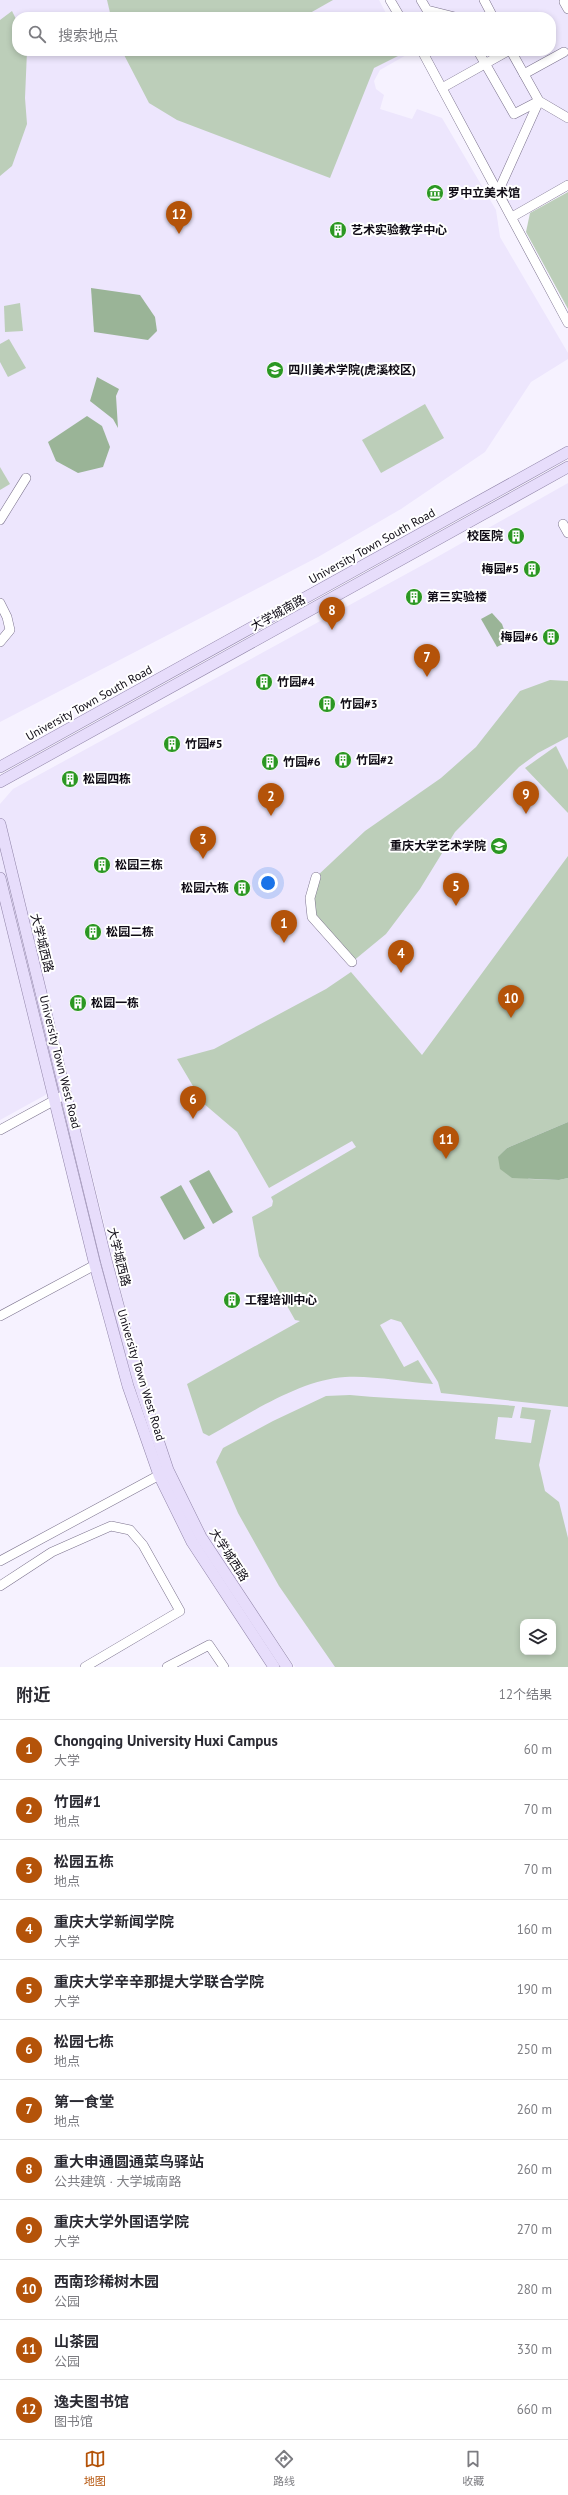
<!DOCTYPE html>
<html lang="zh">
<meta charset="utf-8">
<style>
:root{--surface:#fff;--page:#f7f7f7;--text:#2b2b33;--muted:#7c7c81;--line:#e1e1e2;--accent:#b45309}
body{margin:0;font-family:"PT Sans","Noto Sans SC",sans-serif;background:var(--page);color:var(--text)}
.controls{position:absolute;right:12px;bottom:12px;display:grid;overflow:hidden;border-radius:8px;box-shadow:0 2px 6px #0003}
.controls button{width:36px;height:36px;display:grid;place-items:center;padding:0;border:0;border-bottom:1px solid var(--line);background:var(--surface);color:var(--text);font:20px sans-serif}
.you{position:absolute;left:268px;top:883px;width:14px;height:14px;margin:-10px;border:3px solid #fff;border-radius:50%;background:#1a73e8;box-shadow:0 0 0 6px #1a73e833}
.badge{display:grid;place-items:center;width:26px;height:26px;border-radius:50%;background:var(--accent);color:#fff;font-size:13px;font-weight:700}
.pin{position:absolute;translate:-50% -33px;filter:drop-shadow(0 1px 2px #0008)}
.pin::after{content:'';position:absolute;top:21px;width:14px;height:12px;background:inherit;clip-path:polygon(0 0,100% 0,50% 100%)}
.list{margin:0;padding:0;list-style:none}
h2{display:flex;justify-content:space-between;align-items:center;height:52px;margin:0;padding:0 16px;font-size:17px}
h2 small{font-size:13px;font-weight:400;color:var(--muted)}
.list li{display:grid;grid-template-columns:26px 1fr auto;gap:12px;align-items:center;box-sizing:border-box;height:60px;padding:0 16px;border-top:1px solid var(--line)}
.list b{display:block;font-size:15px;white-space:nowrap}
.list p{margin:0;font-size:13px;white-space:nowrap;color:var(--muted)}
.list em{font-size:13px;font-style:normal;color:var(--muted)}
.icon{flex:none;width:22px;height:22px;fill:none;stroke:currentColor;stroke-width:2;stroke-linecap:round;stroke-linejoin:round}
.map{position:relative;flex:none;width:568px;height:1667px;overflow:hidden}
.search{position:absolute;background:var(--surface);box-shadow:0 2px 6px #0003;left:12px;right:12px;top:12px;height:44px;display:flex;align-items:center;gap:10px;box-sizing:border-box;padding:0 14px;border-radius:16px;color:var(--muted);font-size:15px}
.sheet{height:772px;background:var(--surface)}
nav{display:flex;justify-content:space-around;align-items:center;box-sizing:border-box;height:56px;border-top:1px solid var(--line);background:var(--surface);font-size:11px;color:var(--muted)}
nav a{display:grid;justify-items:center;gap:2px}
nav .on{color:var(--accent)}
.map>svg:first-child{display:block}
</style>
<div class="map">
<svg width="568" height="1667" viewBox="0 0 568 1667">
<rect width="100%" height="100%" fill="#f6f2ff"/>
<!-- built -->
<g fill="#ede6fd" fill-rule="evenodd">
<path d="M0 0H379L388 17H17V51H407L408 54 380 70 374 81 376 89 384 95 380 109 412 119 417 109 442 118 496 210 500 237 568 353V359L531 382 485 452 401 509 318 557 0 722Z"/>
<path d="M396 0H568V186L512 217 423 51H551V17H405Z"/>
<path d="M568 483V1667H295L205 1535 171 1463 143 1380 69 1082 0 1120V804L13 789 430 561ZM523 1622H553V1652H523Z"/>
</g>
<!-- green -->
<g fill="#bcceb9" fill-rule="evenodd">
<path d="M107 0H333L303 17H111Z"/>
<path d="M12 11 17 21V51H27L25 98 27 124 12 166 0 176V20Z"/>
<path d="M122 51H408L374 68 330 178 177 120 149 103Z"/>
<path d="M568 192V309L526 232 530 213Z"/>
<path d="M20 303 23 331 5 332 4 306Z"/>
<path d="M9 339 26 368 8 377 0 362V344Z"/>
<path d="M425 404 444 438 381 473 362 440Z"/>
<path d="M0 467 10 484 0 490Z"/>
<path d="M550 680 568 681V737L538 753 519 767 455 832 420 889 386 934 352 962 312 917 316 877 365 831 441 778 476 747 520 691Z"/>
<path d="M556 746 568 770V813L525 768Z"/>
<path d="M568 856V1122L507 1148 499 1157 529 1179 559 1180 568 1178V1407L441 1393 438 1382 401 1322 391 1319 380 1325 404 1367 418 1360 433 1384C408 1382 369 1375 345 1377 299 1380 249 1414 209 1436L203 1433 187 1384 300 1321 295 1320 259 1256 252 1217 272 1206 273 1201 271 1197 356 1147 352 1141 269 1188 237 1132 203 1103 177 1059 214 1049 326 989 351 972 422 1055Z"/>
<path d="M350 1395C405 1400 460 1401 515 1406L512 1418 498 1417 495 1439 531 1443 535 1420 520 1418 522 1407 551 1410 539 1465 545 1491 559 1502 568 1538V1667H335L279 1586 238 1513 216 1462 223 1448 273 1421 326 1396ZM523 1622H553V1652H523Z"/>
</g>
<!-- water -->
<g fill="#9ab497">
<path d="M91 288 140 295 155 317 157 331 148 340 94 332Z"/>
<path d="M97 377 119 389 116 396 118 428 113 419 90 401Z"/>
<path d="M87 416 102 426 110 447 103 467 78 473 56 461 48 442Z"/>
<path d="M492 613 502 624 508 641 497 647 481 619Z"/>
<path d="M568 1122V1178L559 1180 512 1178 500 1169 498 1157 507 1148Z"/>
<path d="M209 1170 233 1212 213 1224 189 1181Z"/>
<path d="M181 1185 205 1228 184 1240 160 1197Z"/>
</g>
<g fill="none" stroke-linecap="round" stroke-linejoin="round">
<!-- minor casing -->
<g stroke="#7b728d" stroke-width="10">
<g id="minor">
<path d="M390 0 400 17"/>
<path d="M421 0 427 10 455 17"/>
<path d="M484 0 493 17"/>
<path d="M564 2 568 9"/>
<path d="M422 51 568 323"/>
<path d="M478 51 514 114 539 101 568 118"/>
<path d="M524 74 564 52"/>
<path d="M442 88 508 51"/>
<path d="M498 192 539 101 511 51"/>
<path d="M512 217 568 185"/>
<path d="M0 520 26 478"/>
<path d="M563 524 568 533"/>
<path d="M0 603 7 617 10 630 0 642"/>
<path d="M316 877 310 898 312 917 352 962"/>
<path d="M0 1130 66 1094"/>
<path d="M0 1316 95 1265"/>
<path d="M0 1561 165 1472"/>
<path d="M0 1586 52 1552 111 1526 130 1530 143 1545 180 1611 85 1667"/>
<path d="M167 1667 209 1645 224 1667"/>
</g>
</g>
<!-- major casing -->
<g stroke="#9185a9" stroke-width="12">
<g id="major">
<path d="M0 767 568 452"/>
<path d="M0 782 568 467"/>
<path d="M0 824 106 1260 139 1383 168 1470 201 1537 287 1667"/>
<path d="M0 878 95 1265 128 1386 159 1475 192 1542 274 1667"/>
</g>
</g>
<!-- minor -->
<use href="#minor" stroke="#fff" stroke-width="9"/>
<!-- major -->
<use href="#major" stroke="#e7ddfb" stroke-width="11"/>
</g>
<!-- icons -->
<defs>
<g id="museum-disc" transform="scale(0.9)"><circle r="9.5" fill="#2b9722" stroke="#fff"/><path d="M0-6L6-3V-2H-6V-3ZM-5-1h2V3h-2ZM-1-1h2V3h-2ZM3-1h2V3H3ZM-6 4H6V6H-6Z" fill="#fff"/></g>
<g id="building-disc" transform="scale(0.9)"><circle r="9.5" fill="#2b9722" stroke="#fff"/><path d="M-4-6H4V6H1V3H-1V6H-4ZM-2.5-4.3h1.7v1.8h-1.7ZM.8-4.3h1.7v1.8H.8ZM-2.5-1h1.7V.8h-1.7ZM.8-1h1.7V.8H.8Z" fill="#fff"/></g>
<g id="university-disc" transform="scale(0.9)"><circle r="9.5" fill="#2b9722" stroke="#fff"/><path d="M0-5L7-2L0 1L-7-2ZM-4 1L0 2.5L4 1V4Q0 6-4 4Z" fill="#fff"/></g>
</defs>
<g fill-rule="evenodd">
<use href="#museum-disc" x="435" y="193"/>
<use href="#building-disc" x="338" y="230"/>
<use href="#university-disc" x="275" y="370"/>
<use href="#building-disc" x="516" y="536"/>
<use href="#building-disc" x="532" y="569"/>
<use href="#building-disc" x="414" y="597"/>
<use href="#building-disc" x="551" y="637"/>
<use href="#building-disc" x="264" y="682"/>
<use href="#building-disc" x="327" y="704"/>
<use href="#building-disc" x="172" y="744"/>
<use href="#building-disc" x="343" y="760"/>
<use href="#building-disc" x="270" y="762"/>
<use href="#building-disc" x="70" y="779"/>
<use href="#university-disc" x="499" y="846"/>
<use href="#building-disc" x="102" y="865"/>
<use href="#building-disc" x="242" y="888"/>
<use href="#building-disc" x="93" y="932"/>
<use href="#building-disc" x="78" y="1003"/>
<use href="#building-disc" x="232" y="1300"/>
</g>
<g text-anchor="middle" stroke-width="4" stroke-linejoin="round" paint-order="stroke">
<!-- poi labels -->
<g font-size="12" font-weight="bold" fill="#0f0b15" stroke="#fff" text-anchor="start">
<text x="448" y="197">罗中立美术馆</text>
<text x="351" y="234">艺术实验教学中心</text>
<text x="288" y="374">四川美术学院(虎溪校区)</text>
<text x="503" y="540" text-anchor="end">校医院</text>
<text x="519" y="573" text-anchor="end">梅园#5</text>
<text x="427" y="601">第三实验楼</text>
<text x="538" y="641" text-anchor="end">梅园#6</text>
<text x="277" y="686">竹园#4</text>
<text x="340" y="708">竹园#3</text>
<text x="185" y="748">竹园#5</text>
<text x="356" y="764">竹园#2</text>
<text x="283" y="766">竹园#6</text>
<text x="83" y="783">松园四栋</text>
<text x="486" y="850" text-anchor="end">重庆大学艺术学院</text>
<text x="115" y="869">松园三栋</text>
<text x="229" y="892" text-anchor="end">松园六栋</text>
<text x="106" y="936">松园二栋</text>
<text x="91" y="1007">松园一栋</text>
<text x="245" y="1304">工程培训中心</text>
</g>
<!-- street labels -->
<g font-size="12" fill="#0f0b15" stroke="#fff">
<text transform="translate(372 546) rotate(-29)" y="4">University Town South Road</text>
<text transform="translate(278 613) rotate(-29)" y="4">大学城南路</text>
<text transform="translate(89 703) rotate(-29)" y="4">University Town South Road</text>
<text transform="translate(42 943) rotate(76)" y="4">大学城西路</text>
<text transform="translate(60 1062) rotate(76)" y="4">University Town West Road</text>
<text transform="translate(119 1257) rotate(76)" y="4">大学城西路</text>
<text transform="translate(141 1375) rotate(73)" y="4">University Town West Road</text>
<text transform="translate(229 1555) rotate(57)" y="4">大学城西路</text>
</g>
</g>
</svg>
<div class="controls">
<button><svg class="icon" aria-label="layers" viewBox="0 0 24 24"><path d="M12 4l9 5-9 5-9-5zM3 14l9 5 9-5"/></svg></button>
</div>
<div class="you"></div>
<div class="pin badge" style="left:284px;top:943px">1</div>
<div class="pin badge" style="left:271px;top:816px">2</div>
<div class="pin badge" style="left:203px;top:859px">3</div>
<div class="pin badge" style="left:401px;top:973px">4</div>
<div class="pin badge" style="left:456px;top:906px">5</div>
<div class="pin badge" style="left:193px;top:1119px">6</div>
<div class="pin badge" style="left:427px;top:677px">7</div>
<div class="pin badge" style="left:332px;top:630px">8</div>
<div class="pin badge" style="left:526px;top:814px">9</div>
<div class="pin badge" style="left:511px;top:1018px">10</div>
<div class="pin badge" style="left:446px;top:1159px">11</div>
<div class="pin badge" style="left:179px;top:234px">12</div>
<div class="search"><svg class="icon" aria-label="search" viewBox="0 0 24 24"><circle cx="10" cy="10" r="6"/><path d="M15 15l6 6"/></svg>搜索地点</div>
</div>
<section class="sheet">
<h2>附近<small>12个结果</small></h2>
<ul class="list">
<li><span class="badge">1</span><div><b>Chongqing University Huxi Campus</b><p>大学</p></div><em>60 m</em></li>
<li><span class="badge">2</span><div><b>竹园#1</b><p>地点</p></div><em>70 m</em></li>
<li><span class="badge">3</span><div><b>松园五栋</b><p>地点</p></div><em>70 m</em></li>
<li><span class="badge">4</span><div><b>重庆大学新闻学院</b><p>大学</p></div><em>160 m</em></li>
<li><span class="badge">5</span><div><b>重庆大学辛辛那提大学联合学院</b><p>大学</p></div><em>190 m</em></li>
<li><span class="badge">6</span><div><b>松园七栋</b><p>地点</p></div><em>250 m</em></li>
<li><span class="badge">7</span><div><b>第一食堂</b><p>地点</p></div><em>260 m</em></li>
<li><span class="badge">8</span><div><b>重大申通圆通菜鸟驿站</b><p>公共建筑 · 大学城南路</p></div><em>260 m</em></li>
<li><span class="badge">9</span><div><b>重庆大学外国语学院</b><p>大学</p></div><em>270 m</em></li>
<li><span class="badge">10</span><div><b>西南珍稀树木园</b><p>公园</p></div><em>280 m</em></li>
<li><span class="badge">11</span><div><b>山茶园</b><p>公园</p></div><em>330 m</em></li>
<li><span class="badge">12</span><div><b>逸夫图书馆</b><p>图书馆</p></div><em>660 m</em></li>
</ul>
</section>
<nav>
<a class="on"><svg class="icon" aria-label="map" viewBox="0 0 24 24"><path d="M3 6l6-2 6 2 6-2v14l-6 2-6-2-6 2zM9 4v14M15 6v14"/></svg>地图</a>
<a><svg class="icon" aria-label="directions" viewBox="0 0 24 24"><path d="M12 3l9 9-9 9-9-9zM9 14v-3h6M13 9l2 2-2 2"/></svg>路线</a>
<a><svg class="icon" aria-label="saved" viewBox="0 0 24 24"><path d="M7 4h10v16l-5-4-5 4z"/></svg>收藏</a>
</nav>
